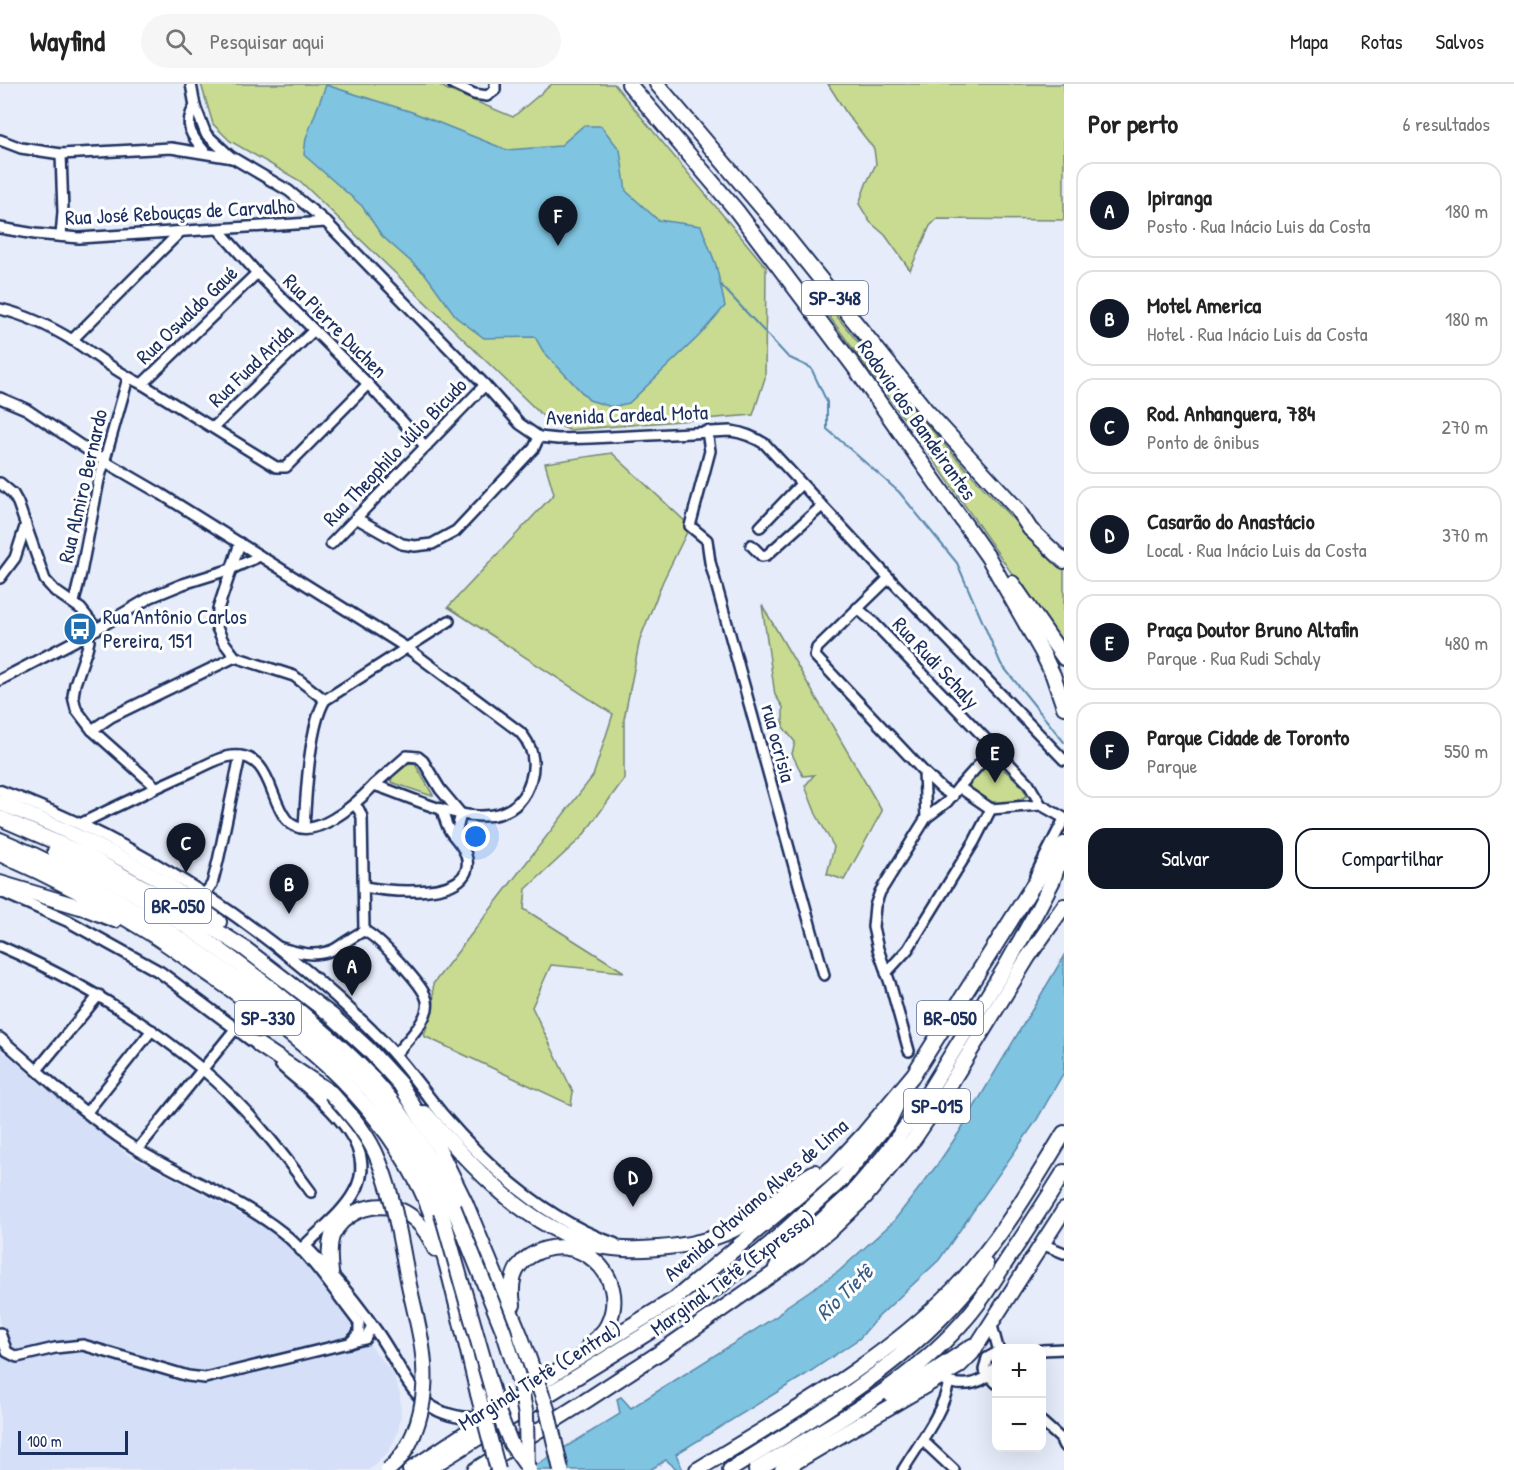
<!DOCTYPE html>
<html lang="pt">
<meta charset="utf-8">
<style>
:root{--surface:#fff;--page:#f6f6f6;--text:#222;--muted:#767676;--line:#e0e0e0;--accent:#111827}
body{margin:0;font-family:"Patrick Hand",sans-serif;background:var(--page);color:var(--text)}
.controls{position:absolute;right:18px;bottom:18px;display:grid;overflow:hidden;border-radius:12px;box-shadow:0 6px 24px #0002}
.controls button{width:54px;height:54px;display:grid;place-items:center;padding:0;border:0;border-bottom:2px solid var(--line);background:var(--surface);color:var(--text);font:30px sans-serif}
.scale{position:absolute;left:18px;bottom:15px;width:110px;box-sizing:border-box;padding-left:6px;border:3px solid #1b2f5e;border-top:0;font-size:16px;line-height:21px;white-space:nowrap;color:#1b2f5e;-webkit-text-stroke:4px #fff;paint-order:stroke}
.you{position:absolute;left:476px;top:753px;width:21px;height:21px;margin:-15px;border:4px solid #fff;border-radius:50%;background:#1a73e8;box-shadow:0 0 0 9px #1a73e833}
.badge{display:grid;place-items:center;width:39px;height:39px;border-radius:50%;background:var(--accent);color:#fff;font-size:20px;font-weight:700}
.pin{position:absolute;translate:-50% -50px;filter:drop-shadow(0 2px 3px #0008)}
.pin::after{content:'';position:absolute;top:32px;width:21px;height:18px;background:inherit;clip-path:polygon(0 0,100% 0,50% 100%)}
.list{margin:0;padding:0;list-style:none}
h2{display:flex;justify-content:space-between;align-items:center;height:78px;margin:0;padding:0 24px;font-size:26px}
h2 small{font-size:20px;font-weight:400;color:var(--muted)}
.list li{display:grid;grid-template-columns:39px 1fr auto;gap:18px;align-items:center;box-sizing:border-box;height:96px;margin:0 12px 12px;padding:0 12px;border:2px solid var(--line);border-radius:18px}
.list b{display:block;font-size:22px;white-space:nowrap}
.list p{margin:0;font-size:20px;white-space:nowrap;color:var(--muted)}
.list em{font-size:20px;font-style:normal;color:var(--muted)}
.actions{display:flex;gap:12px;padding:18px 24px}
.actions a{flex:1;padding:14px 0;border:2px solid var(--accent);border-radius:18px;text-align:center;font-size:21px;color:var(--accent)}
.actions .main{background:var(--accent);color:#fff}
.icon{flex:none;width:33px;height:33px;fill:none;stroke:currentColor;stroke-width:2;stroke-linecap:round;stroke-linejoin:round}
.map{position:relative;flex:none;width:1064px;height:1386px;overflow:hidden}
header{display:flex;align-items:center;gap:36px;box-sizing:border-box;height:84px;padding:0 30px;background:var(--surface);border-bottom:2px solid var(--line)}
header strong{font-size:28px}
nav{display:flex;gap:33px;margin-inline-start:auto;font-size:21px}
.search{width:420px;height:54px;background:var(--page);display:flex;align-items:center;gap:15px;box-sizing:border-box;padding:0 21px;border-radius:33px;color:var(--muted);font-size:22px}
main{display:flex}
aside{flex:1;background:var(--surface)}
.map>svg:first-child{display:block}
</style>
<header>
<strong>Wayfind</strong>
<div class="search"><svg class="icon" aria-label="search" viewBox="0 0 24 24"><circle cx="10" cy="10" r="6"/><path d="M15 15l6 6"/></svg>Pesquisar aqui</div>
<nav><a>Mapa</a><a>Rotas</a><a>Salvos</a></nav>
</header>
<main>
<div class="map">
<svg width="1064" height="1386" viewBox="0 0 1064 1386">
<rect width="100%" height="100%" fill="#e6ecfa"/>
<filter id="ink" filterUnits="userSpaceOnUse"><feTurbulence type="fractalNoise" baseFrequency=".0167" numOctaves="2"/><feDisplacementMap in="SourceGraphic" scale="12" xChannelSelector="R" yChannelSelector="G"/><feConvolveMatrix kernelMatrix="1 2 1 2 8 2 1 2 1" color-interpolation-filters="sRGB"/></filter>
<g filter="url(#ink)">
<!-- built -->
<path fill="#d5dff7" d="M0 965 128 1071 263 1142 297 1169 393 1290 400 1310 401 1331 398 1348 389 1367 373 1383 368 1386H0Z"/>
<!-- green -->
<g fill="#c8db90" stroke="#728577" stroke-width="1.5">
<path d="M201 0H438L448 6 513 33 552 0H614L766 183 765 294 753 331 569 346 547 336 300 97 230 57 213 40Z"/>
<path d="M828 0H1064V136L937 135 930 142 910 186 885 151 870 138 859 120 866 100 876 80 874 65 847 30Z"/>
<path d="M819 210C896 306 975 401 1064 486V565L919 355 815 213Z"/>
<path d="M612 369 690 442 663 497 640 555 624 635V695L582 753 526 805 524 825 624 888 551 881 532 923 573 1008 571 1021 424 952 434 918 433 900 593 692 613 630 448 523 554 410 545 379Z"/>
<path d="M762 521 882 727 844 796 827 790 834 763 816 730 805 702 814 691 803 692 792 670 795 658 783 643V623L775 611Z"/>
<path d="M410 679 415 680 433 711H429L391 698 392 693Z"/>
<path d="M995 679C1006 687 1023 700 1027 712 1017 717 994 722 984 716 978 713 973 707 969 703V700L984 684 987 685Z"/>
</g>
<!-- water -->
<g fill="#7fc4e0" stroke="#5788ac" stroke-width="1.5">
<path d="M326 1 412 28 507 66 560 62 583 42H601L620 66 626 107 658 136 701 142 716 181 725 222 699 252 629 319 612 323 589 316 543 267 535 253 484 254 457 234 426 191 382 152 362 122 304 71 306 54Z"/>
<path d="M1064 872V988L1036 1037 939 1176 876 1235 860 1254 805 1291 676 1370 682 1384 678 1386 666 1376 650 1386H528L620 1330 617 1315 621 1313 631 1324 777 1232 787 1222 839 1187 893 1138 937 1081 960 1047Z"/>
</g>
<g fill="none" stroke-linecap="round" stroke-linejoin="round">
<!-- stream -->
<path stroke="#5788ac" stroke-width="2" d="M721 201 788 273 811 284 827 318V345L899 408 957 479 1001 580 1064 658"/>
<!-- minor casing -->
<g stroke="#1b2f5e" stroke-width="14">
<g id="minor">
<path d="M191 0 195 22 206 50 232 74"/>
<path d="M453 0 474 10 487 12 495 6V0"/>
<path d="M195 22C182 42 193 54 206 69"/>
<path d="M0 56 21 64 61 70 171 64 233 74 289 107 326 138 485 301 520 340 539 353 558 355 591 354 731 347C745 349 754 353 765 360L889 494 1064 676"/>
<path d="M0 144 35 150 79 154 326 138"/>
<path d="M219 146 257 189 368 300 426 363"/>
<path d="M61 152 63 128 61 70"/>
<path d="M0 225C26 231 51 243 74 257 97 272 117 289 142 300L276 383H286L368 300"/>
<path d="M72 256 180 148"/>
<path d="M142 300 257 189"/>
<path d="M0 314 26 325 104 377 161 410 372 542 410 566 520 648C532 661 536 678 531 695 510 767 417 714 374 701 358 718 309 764 286 735 269 714 270 667 231 672 219 673 205 682 193 687 155 704 119 721 82 739"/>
<path d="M214 343 313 247"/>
<path d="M707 347 710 367 690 442 707 456 710 478 824 891"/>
<path d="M0 399 13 410 18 419 45 496 55 507 81 525 97 545"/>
<path d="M356 434 402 460 415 462 432 460 456 447 534 364 539 353"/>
<path d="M760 443 801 400"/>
<path d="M240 459 218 525 217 544 223 557 235 573 294 592 325 616"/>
<path d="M331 460 485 301"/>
<path d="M751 461 762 472 767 471 822 422"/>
<path d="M0 494 15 474 26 440"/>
<path d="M889 494 817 564 815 572 924 688 942 705 953 712"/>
<path d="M74 518 81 489 99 396 128 294"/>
<path d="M857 524 872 537 1028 699 1041 721 1064 734"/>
<path d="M88 550 89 557 87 565 75 600 73 612 76 625 92 646 156 703"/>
<path d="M0 596 88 550 151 513 183 500 231 485 260 472"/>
<path d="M92 646 111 633 235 573"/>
<path d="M924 688 926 734"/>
<path d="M374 701 407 672 418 673 423 677 440 705 461 730 455 753"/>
<path d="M959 703 993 665"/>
<path d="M354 720 359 726 362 733 364 847"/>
<path d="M304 744C306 712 309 642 325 616L449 537"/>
<path d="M1035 792 1064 735"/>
<path d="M364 803C387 807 474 817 467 775 465 763 456 756 450 747 446 741 444 733 442 725"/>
<path d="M204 811 212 800 218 777 240 672"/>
<path d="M0 862C73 894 141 934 202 985 244 1020 279 1064 311 1108"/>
<path d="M278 863C297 869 316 874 335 865 345 859 353 852 364 847 378 852 419 898 425 911 427 915 428 920 427 925 423 942 405 958 395 971"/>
<path d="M886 889 908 865 974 758 991 725"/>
<path d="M0 954C41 989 82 1029 127 1059 177 1092 235 1111 282 1148 308 1168 338 1212 359 1239V1249L350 1259"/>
<path d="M909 967 890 899 878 865 873 843 875 822 880 808 926 734 947 718 959 703 991 725 1041 721"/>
<path d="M37 986 99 911"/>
<path d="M87 1028 152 946"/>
<path d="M138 1065 236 944"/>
<path d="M1042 1160 1064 1169"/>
<path d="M991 1238 998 1264"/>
<path d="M0 1249 7 1268 17 1273 55 1264 83 1261 188 1292 205 1294 365 1255 372 1242"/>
<path d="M1042 1266 1064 1265"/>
<path d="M996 1269 987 1274 984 1286 996 1299"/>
<path d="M945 1297C964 1304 986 1300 996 1282"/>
<path d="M1042 1338 1060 1354 1064 1362"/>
<path d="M922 1356 954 1386"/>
<path d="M903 1386C920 1358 942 1331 949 1298"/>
</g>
</g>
<!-- major casing -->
<g stroke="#1b2f5e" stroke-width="15">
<g id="major">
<path d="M0 707C144 759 278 850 385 960 406 982 423 1007 442 1030 489 1085 546 1136 615 1160"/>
<path d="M0 807 68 837 160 888 263 965"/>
<path d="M281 981C312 1010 385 1058 354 1109 341 1132 318 1147 301 1166"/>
<path d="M305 1162C332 1189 357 1219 379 1251 411 1299 418 1338 487 1334"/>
</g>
</g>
<!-- highway casing -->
<g stroke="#1b2f5e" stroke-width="18">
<g id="highway">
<path d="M629 0 736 126 853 281 988 473 1042 568 1053 591 1064 623"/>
<path d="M657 0 780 145 925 325 1017 425 1030 445 1064 477"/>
<path d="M1012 499 1064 574"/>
<path d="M0 719C58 742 113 767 166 800 184 811 201 825 219 838"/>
<path d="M0 734 88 772 181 824 244 864 331 931 368 965 400 1000 438 1063 465 1118 521 1253"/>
<path d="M0 756C100 798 188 857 274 923 311 952 349 980 379 1017 406 1050 424 1088 441 1127"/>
<path d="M55 767C143 809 224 865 299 927 331 954 364 982 391 1016 416 1048 435 1084 453 1122"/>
<path d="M0 770C53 793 104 820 153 851 175 865 195 881 216 895 297 952 369 1007 416 1096 431 1123 439 1153 447 1182 458 1224 468 1267 478 1310"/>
<path d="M0 799 87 825 115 836"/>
<path d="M259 961 331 1009"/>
<path d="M425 1029C471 1081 525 1143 595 1161 616 1166 637 1166 658 1164 684 1162 710 1157 733 1146 764 1131 785 1104 815 1088"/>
<path d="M776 1184 785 1170 852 1109 883 1073 913 1033 1006 882 1038 825 1053 796 1063 766"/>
<path d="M331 1189C330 1177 328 1164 332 1152 337 1141 347 1132 358 1127 394 1113 421 1132 435 1165"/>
<path d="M513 1221C510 1201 512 1183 530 1172 576 1143 631 1191 608 1240 604 1249 596 1255 589 1261"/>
<path d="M890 1310 931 1289 972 1262"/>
<path d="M410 1386 569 1280 675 1215 834 1082 863 1051 914 990 1032 803 1064 760"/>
<path d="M426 1386 675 1232 721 1201 769 1161 841 1096 889 1037 900 1014"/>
<path d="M475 1386 587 1316 659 1269 797 1173 836 1141 864 1114 914 1055 941 1015 1028 873 1064 822"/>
<path d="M697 1386C786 1331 879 1281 954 1205 998 1160 1031 1103 1064 1049"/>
<path d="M730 1386C823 1328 921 1272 986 1181"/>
<path d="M756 1386C827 1343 905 1303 961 1240 980 1220 994 1196 1009 1173 1028 1145 1046 1117 1064 1088"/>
<path d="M782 1386 959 1282 972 1269 1064 1126"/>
</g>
</g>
<!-- minor -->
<use href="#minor" stroke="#fff" stroke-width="9"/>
<!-- major -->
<use href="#major" stroke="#fff" stroke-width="10"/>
<!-- highway -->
<use href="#highway" stroke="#fff" stroke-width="14"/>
<!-- highway-bridge casing -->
<g stroke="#1b2f5e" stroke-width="18" stroke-linecap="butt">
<g id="highway-bridge">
<path d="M331 1009C348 1028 364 1045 375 1068 394 1109 400 1156 409 1201 416 1234 427 1270 424 1305 422 1333 411 1368 388 1386"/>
<path d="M453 1122 503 1246 520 1299 526 1332 527 1386"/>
<path d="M441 1127 499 1330 511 1360 529 1385"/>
<path d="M521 1253 547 1325 561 1386"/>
<path d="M478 1310 498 1386"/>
</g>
</g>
<!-- highway-bridge -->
<use href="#highway-bridge" stroke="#fff" stroke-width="14"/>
</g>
</g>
<!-- icons -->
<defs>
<g id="bus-disc" transform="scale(1.725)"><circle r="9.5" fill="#1f6fb2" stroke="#fff"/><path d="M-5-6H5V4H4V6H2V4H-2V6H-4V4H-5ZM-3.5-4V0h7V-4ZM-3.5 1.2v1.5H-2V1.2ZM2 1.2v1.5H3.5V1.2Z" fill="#fff"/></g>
</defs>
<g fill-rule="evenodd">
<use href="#bus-disc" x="80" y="545"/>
</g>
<g text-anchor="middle" stroke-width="6" stroke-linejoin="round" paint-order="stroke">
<!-- shield labels -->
<g fill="#fff" stroke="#5f6d8e" stroke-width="1.5">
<rect x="802" y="197" width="66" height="34" rx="4.5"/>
<rect x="145" y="805" width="66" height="34" rx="4.5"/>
<rect x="235" y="917" width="66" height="34" rx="4.5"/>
<rect x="917" y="917" width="66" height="34" rx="4.5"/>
<rect x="904" y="1005" width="66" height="34" rx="4.5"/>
</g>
<g font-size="20" font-weight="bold" fill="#1b2f5e">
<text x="835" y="221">SP-348</text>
<text x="178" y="829">BR-050</text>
<text x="268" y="941">SP-330</text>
<text x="950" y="941">BR-050</text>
<text x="937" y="1029">SP-015</text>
</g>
<!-- street labels -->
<g font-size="21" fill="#1b2f5e" stroke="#fff">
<text transform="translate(180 128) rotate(-3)" y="7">Rua José Rebouças de Carvalho</text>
<text transform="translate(187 231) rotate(-44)" y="7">Rua Oswaldo Gaué</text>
<text transform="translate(335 242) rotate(45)" y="7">Rua Pierre Duchen</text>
<text transform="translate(251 282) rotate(-44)" y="7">Rua Fuad Arida</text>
<text transform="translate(627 331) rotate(-2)" y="7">Avenida Cardeal Mota</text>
<text transform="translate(917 336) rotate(55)" y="7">Rodovia dos Bandeirantes</text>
<text transform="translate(395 368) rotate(-46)" y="7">Rua Theophilo Júlio Bicudo</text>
<text transform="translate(83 402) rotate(-77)" y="7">Rua Almiro Bernardo</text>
<text transform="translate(936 579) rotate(47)" y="7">Rua Rudi Schaly</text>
<text transform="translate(778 659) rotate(75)" y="7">rua ocrisia</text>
<text transform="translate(756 1116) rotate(-41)" y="7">Avenida Otaviano Alves de Lima</text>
<text transform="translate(733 1189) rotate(-36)" y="7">Marginal Tietê (Expressa)</text>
<text transform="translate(540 1292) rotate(-32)" y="7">Marginal Tietê (Central)</text>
</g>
<!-- poi labels -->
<g font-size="21" fill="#1b2f5e" stroke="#fff" text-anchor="start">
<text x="103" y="540">Rua Antônio Carlos<tspan x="103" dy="24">Pereira, 151</tspan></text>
</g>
<!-- water labels -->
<g font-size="22" font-style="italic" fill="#395c85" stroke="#fff">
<text transform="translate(844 1208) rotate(-44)" y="8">Rio Tietê</text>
</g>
</g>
</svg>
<div class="controls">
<button>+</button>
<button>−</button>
</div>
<div class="scale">100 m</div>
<div class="you"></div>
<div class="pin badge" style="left:352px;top:912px">A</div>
<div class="pin badge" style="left:289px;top:830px">B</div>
<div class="pin badge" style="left:186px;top:789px">C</div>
<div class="pin badge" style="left:633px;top:1123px">D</div>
<div class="pin badge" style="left:995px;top:699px">E</div>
<div class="pin badge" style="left:558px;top:162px">F</div>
</div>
<aside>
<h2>Por perto<small>6 resultados</small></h2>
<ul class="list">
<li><span class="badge">A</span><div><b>Ipiranga</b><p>Posto · Rua Inácio Luis da Costa</p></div><em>180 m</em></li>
<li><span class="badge">B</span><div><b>Motel America</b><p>Hotel · Rua Inácio Luis da Costa</p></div><em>180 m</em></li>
<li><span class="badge">C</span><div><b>Rod. Anhanguera, 784</b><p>Ponto de ônibus</p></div><em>270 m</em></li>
<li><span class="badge">D</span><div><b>Casarão do Anastácio</b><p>Local · Rua Inácio Luis da Costa</p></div><em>370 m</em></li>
<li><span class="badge">E</span><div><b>Praça Doutor Bruno Altafin</b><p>Parque · Rua Rudi Schaly</p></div><em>480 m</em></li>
<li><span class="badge">F</span><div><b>Parque Cidade de Toronto</b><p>Parque</p></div><em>550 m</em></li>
</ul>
<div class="actions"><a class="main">Salvar</a><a>Compartilhar</a></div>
</aside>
</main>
